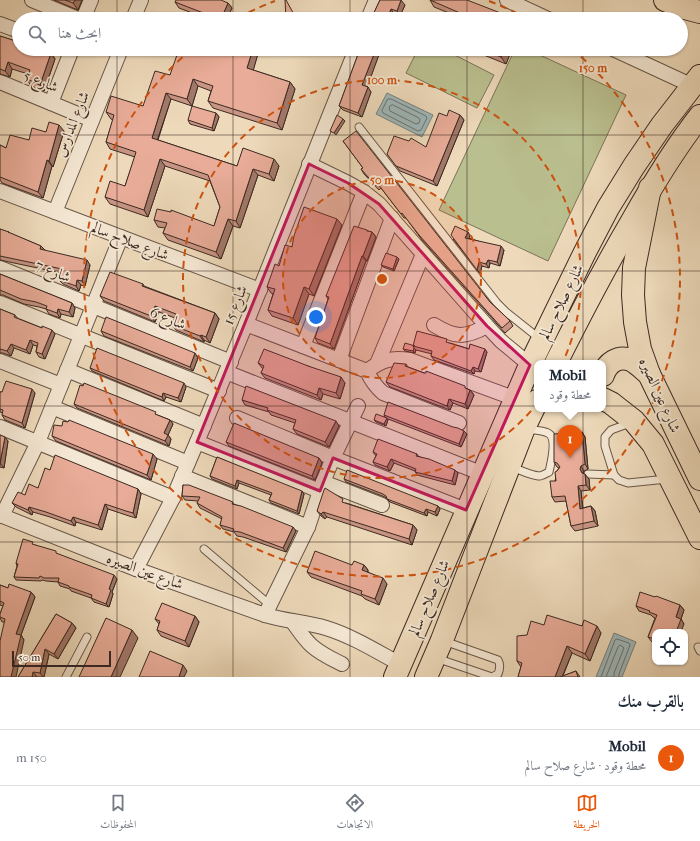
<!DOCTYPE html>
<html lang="ar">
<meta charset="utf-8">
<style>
:root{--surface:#fff;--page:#f2f2f3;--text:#1f2937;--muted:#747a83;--line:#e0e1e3;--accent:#ea580c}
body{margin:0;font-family:"IM FELL French Canon",Amiri,serif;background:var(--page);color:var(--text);direction:rtl}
.controls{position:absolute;right:12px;bottom:12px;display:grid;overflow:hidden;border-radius:8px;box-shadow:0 1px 3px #0004}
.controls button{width:36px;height:36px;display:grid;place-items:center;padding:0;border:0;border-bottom:1px solid var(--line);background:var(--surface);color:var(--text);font:20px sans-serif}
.scale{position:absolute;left:12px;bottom:10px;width:99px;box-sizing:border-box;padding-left:4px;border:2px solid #3c2a22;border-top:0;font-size:11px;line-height:14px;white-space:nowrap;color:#3c2a22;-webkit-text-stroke:3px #f4e7d3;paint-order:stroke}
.you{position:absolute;left:316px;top:317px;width:14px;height:14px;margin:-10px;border:3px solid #fff;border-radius:50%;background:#1a73e8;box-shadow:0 0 0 6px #1a73e833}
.badge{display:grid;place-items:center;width:26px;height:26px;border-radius:50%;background:var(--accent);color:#fff;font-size:13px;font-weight:700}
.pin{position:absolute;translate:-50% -33px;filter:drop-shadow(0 1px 2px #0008)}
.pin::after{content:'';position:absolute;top:21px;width:14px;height:12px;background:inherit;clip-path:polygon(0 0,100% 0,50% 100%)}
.popup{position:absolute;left:534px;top:360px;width:72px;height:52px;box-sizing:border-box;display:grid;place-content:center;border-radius:8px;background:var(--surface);filter:drop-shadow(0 1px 3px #0005);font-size:13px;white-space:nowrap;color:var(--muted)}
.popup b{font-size:15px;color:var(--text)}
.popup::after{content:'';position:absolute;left:50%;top:100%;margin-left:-8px;border:8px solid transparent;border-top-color:var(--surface)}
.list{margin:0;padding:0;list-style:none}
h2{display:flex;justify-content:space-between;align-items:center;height:52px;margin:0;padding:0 16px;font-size:17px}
h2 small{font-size:13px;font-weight:400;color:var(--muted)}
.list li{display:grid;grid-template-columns:26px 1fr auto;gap:12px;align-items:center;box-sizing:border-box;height:56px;padding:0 16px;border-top:1px solid var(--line)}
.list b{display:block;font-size:15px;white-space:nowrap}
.list p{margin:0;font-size:13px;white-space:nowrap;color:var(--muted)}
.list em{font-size:13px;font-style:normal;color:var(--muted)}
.icon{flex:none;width:22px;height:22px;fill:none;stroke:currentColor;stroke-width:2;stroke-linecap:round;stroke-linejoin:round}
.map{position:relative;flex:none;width:700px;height:677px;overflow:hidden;direction:ltr}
.search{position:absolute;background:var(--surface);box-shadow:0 1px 3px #0004;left:12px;right:12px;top:12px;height:44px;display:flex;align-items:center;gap:10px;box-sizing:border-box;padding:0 14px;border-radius:22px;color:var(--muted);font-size:15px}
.sheet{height:108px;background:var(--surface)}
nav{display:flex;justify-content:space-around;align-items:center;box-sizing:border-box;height:56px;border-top:1px solid var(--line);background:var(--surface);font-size:11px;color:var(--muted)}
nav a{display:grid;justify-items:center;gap:2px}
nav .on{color:var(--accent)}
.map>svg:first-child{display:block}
</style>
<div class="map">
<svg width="700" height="677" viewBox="0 0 700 677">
<rect width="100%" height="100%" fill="#eedabb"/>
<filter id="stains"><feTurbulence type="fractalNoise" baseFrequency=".005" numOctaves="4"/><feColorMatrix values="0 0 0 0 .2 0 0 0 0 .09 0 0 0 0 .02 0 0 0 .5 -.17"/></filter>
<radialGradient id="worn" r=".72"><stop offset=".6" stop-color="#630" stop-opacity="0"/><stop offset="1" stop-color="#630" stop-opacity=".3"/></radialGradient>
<!-- green -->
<g fill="#babf8f" stroke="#7b7458">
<path d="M418 49H443L494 75 477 108 406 73Z"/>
<path d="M515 49H527L626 95 548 261 439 210Z"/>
</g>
<!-- water -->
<g fill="#9eb8bb" stroke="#777f7e">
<path d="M387 93 433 115 422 137 376 114Z"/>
<path d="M614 633 636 642 622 677H596Z"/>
</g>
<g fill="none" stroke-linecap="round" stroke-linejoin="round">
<!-- shore -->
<g stroke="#6d716e" stroke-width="1">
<path d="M388 99H391L426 116 427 118 421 130 418 131 383 113 382 111Z"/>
<path d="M393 105 419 118 420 120 419 123 416 124 390 111 389 109 390 106Z"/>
<path d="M601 677 615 640 617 639 629 643 630 645 619 674V677"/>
<path d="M606 677 618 647 620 645 623 647 624 648 614 673V677"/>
</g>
<!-- lane casing -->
<g stroke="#685648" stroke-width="9">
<g id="lane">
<path d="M359 127 497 303 506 312 540 339"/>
<path d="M630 423 611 430 605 437V446L614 475 619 480 628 483 667 479"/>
<path d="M512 467C519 470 533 476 540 476 544 475 547 473 549 472 551 462 558 438 548 433 542 430 533 430 526 429"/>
<path d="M588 474 614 475"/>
<path d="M204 549 270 605"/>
<path d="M698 647 700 651"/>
<path d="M436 658 492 677 498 674C500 669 501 665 498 660L444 641"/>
<path d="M66 677 87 637"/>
</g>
</g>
<!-- street casing -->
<g stroke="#685648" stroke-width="16">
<g id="street">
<path d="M32 0 78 19"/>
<path d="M507 0 548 19"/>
<path d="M83 19 91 0"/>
<path d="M133 19 141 0"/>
<path d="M368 19 376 0"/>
<path d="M0 24 19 31"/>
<path d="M613 49 693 86"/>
<path d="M0 82 92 120"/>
<path d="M51 103 72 49"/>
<path d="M309 164 348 183 364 192 379 204 487 326 501 341 530 365"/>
<path d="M0 191 260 290"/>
<path d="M55 212 121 49"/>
<path d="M0 268 231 362"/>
<path d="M0 303 219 391"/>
<path d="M246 324 367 371C371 380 375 386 383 393L459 423"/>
<path d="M434 325C455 338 465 338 487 326"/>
<path d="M303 346 364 192"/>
<path d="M339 360 392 218"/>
<path d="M0 361 61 385"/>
<path d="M377 364 423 254"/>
<path d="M67 370 204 426"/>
<path d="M367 371C382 360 391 357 410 360L516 399"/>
<path d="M226 372 483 474"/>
<path d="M52 407 188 463"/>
<path d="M237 418 333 458 466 510"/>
<path d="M0 427 173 498"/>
<path d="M197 442 320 491"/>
<path d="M182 476 308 527"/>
<path d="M323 482 382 505"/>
<path d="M0 515 136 569 265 615C285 621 306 622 326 628 352 636 376 651 400 664"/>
<path d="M2 516 38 442 121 237"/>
<path d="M136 569 173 498 197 442 246 324 356 49"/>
<path d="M265 615 308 527 323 482 333 458 358 406"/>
<path d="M292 621C298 629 304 639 312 646 321 654 332 659 342 664"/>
</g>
</g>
<!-- primary casing -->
<g stroke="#3c2a22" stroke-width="24">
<g id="primary">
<path d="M665 0 685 8 700 12"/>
<path d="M650 188 634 268 633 295 635 322 640 349 649 374 700 479"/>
<path d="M556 363C580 315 605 267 632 221 653 184 674 149 700 116"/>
<path d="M603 375C607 363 618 355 631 360 637 363 643 369 649 374"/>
<path d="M603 399 611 403 634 421 653 444 700 538"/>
<path d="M395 677 530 365 585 252 608 208 634 166 662 125 700 76"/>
<path d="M426 677 442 640 524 428 537 401"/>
</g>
</g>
<!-- lane -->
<use href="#lane" stroke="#f4e7d3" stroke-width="7"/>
<!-- street -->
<use href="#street" stroke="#f4e7d3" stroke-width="14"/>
<!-- primary -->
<use href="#primary" stroke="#eedabb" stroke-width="22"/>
</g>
<!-- wall -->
<g fill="#c89483" stroke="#3c2a22">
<path d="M54 0H82L78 10Z"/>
<path d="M380 0 405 5 400 16 394 14 392 19H371Z"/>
<path d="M430 0 516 19 459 17 434 7Z"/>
<path d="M175 2 228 3 232 8 227 19H208L179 8Z"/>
<path d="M0 36 51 53 55 59 44 91 31 86 27 79 28 74 12 69 10 77 0 74Z"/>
<path d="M360 49H381L367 87 371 92 362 117 343 110 339 106Z"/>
<path d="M469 49H512L506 64Z"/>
<path d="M259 50 253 70 290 82 295 89 282 130 213 108 208 101 211 91 198 86 192 106 171 99 158 140 237 166H279L274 181 258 175 240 228 233 226 221 259 168 240 163 233 165 228 158 227 154 220 214 226 220 207 210 181 165 166 148 217 110 204 105 197 125 186 135 157 110 149 106 142 113 120 111 119 106 112 143 106 170 75Z"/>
<path d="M216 113 219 117 214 131 190 124 188 120Z"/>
<path d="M460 115 464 120 437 186 400 171 387 154 426 147 447 116Z"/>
<path d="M64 131 53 167 52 166 43 198 2 183 0 180V145L6 148 29 140 46 132Z"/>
<path d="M343 141 490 302 510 321 513 326 505 333 422 240 406 218H404L381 188 379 190 364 174 361 169 363 168Z"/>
<path d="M342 225 314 296 309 294 298 325 272 316 268 310 273 294 271 293 267 287 292 247Z"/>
<path d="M0 229 41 246 45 251 90 265 85 286 81 285 79 291 63 284 59 280 61 273 0 260Z"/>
<path d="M367 230 368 231 372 232 376 237 367 261H366L334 349 318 343 315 338 328 299 326 296Z"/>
<path d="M470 235 469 238 504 250 500 266 490 263 489 268 482 266 480 273 453 239Z"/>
<path d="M397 257 399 259 394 271 383 267 381 265Z"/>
<path d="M0 274 72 303 75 308 73 317 61 314 60 318 49 314 46 309 39 307 24 304 3 295H0Z"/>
<path d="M143 284 144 286 215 313 219 319 210 343 204 340V342L176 330 172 325 175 318 159 312 155 322 104 301 100 296Z"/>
<path d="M0 309 15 315 18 319 55 334 45 359 39 357 36 352 37 346 33 345 30 354 14 348 11 356 3 353H0Z"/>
<path d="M101 331 198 358 193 371 104 336Z"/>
<path d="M450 343 469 349 487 352 481 372 475 371 474 374 434 360 431 356 432 354 416 350 415 353 405 351 403 349 413 346Z"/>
<path d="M258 363 308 366 345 383 340 399 323 394 321 400 265 378 261 373 263 369Z"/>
<path d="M406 364 408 367 470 390 474 395 468 409 453 403 450 410 390 387 386 382Z"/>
<path d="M90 368 186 387 181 402 166 397 164 401 92 371Z"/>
<path d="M0 392H2L35 393 25 428 5 420 2 415 3 413 0 412Z"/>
<path d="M242 400 339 426 329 447 297 434 293 429 295 423 271 415 269 412 245 405Z"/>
<path d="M74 404 157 415 170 420 173 424 168 435 171 439 169 446 77 408Z"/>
<path d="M384 415 464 431 467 434 461 447 388 419 386 426 376 422 374 420 385 417Z"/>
<path d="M582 432 585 437 588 469 584 471 583 474 589 479 590 490 581 491 583 508 591 506 595 511 598 526 575 531 571 526 566 501 555 502 552 497 557 471 559 468 557 467 554 462Z"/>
<path d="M0 435 8 441 4 468 0 467Z"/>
<path d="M52 436 157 459 151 480 56 441Z"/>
<path d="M226 442 319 458 322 463 315 480 229 446Z"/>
<path d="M373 452 417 454 418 456 458 473 455 485 417 475 415 471 394 463 390 471 375 465 373 462 376 456Z"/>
<path d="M217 457 304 494 299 514 271 503 269 500 271 495 239 483 237 489 212 479 210 476Z"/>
<path d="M50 470 138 489 141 494 136 518 129 516 108 509 102 530 76 522 75 526 50 517 33 512 32 515 16 507 12 503 25 495 38 488Z"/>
<path d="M344 479 438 506 440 509 437 516 428 512 427 516 390 502 385 497 346 482Z"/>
<path d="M183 485 234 504 296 531 286 552 243 537 237 536 234 532 223 529 220 525 222 519 200 508 197 503 198 501 185 500 182 496Z"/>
<path d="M346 503 413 525 417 530 412 545 327 517 325 519 321 516 317 511Z"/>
<path d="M35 545 117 579 112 592 113 594 109 607 94 602 91 598 71 591 70 589 60 586 58 582 46 581 42 580 41 581 16 580 14 577 17 566 16 563Z"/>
<path d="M352 565H364L368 570V572L387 584 379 605 365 599 362 596 311 577 307 572Z"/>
<path d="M0 585 8 588 31 592 35 597 21 635 24 640 4 622H2L0 618V614L3 606 0 605Z"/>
<path d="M680 605 684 610 681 619 684 624 655 632V643L652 642 648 637 655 618 653 617 651 615 639 611 636 606Z"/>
<path d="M56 614 72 623 76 628 58 659 49 654 44 677H18Z"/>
<path d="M195 616 199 622 189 647 161 636 157 630 159 624 155 619Z"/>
<path d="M544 625 582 626 601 633 590 661 572 653 563 676 576 671 580 677H518L521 667 517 661 527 635Z"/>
</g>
<!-- shaded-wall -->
<g fill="#a2786a" stroke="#3c2a22">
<path d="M75 0H82L78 10 73 3Z"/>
<path d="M401 0 405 5 400 16 397 11Z"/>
<path d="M228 3 232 8 227 19H221Z"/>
<path d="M391 9 394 14 392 19H387Z"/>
<path d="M253 49H258L259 50 252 75 247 68Z"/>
<path d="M376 49H381L366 90 362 85Z"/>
<path d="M504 49H512L506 64 501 57Z"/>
<path d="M51 53 55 59 44 91 40 85Z"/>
<path d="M8 62 12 69 10 77 5 71Z"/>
<path d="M193 79 198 86 192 106 187 99Z"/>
<path d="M290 82 295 89 282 130 277 123Z"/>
<path d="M368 87 371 92 362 117 358 113Z"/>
<path d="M166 93 171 99 156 144 152 138Z"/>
<path d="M216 113 219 117 214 131 212 128Z"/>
<path d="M460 115 464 120 437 186 433 181Z"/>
<path d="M343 119 345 121 336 135 334 133Z"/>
<path d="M59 125 64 131 53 167 49 161Z"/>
<path d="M160 159 165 166 148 217 144 210Z"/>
<path d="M274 159 279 166 274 181 269 174Z"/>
<path d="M47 160 52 166 43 198 38 192Z"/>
<path d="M253 169 258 175 240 228 236 221Z"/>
<path d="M228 219 233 226 221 259 216 252Z"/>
<path d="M337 219 342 225 314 296 309 289Z"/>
<path d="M372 232 376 237 367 261 363 256Z"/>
<path d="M468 232 470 235 468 241 465 238Z"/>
<path d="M41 246 45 250 43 254 40 249Z"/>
<path d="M501 246 504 250 500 266 497 262Z"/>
<path d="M362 256 366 261 334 349 330 344Z"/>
<path d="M397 257 399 259 394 271 393 269Z"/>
<path d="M87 260 90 265 85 286 82 281Z"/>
<path d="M488 260 490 263 489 268 486 264Z"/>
<path d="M479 262 482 266 480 273 477 270Z"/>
<path d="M77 280 81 285 79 291 76 286Z"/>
<path d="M304 287 309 294 298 325 293 318Z"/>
<path d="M72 303 75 308 73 317 69 312Z"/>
<path d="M155 306 159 312 155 322 151 316Z"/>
<path d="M58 309 61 314 60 318 57 313Z"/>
<path d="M215 313 219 319 210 343 206 337Z"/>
<path d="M52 330 55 334 45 359 42 354Z"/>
<path d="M201 335 204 340V342L200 336Z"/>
<path d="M30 340 33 345 30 354 26 350Z"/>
<path d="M11 344 14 348 11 356 7 351Z"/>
<path d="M414 348 416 350 415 353 413 351Z"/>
<path d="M485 349 487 352 481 372 478 369Z"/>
<path d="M195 353 198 358 193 371 190 367Z"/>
<path d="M473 367 475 371 474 374 471 371Z"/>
<path d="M341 377 345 383 340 399 336 393Z"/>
<path d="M184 383 186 387 181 402 178 398Z"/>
<path d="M319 388 323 394 321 400 317 395Z"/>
<path d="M32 389 35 393 25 428 22 423Z"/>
<path d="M470 390 474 395 468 409 465 404Z"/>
<path d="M163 393 166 397 164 401 162 397Z"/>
<path d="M449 399 453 403 450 410 447 406Z"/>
<path d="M387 418 388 420 386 426 384 424Z"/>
<path d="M170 420 173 424 168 435 171 439 169 446 165 441 164 433Z"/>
<path d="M336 421 339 426 329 447 325 442Z"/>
<path d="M464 431 467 434 461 447 459 444Z"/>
<path d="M582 432 585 437 588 469 585 464Z"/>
<path d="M5 437 8 441 4 468 0 463Z"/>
<path d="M153 454 157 459 151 480 147 475Z"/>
<path d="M319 458 322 463 315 480 312 476Z"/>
<path d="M391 459 394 463 390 471 387 467Z"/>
<path d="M581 466 584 471 583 474 582 473 580 469Z"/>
<path d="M455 470 458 473 455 485 452 481Z"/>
<path d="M585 474 589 479 590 490 586 485Z"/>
<path d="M237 480 239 483 237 489 235 486Z"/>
<path d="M578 486 581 491 583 514 580 509Z"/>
<path d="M138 489 141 494 136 518 133 513Z"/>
<path d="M302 491 304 494 299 514 297 511Z"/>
<path d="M105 504 108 509 102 530 98 525Z"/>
<path d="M438 506 440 509 437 516 435 512Z"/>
<path d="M591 506 595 511 598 526 594 521Z"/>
<path d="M29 507 33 512 32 515 28 510Z"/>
<path d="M426 509 428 512 427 516 424 513Z"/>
<path d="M323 512 327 517 325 519 321 514Z"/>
<path d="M73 517 76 522 75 526 71 521Z"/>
<path d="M413 525 417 530 412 545 409 539Z"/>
<path d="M293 527 296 531 286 552 283 548Z"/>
<path d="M364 565 368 570 366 576 362 570Z"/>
<path d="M114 575 117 579 112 592 113 594 109 607 106 604 109 589Z"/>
<path d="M383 578 387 584 379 605 375 599Z"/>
<path d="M31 592 35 597 21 635 24 640 16 677H11L16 634Z"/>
<path d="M680 605 684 610 681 619 684 624 681 632H676V617Z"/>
<path d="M195 616 199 622 189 647 185 641Z"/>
<path d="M72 623 76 628 58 659 54 654Z"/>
<path d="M597 626 601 633 590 661 585 654Z"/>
<path d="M132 630 138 638 120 677H111Z"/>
<path d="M567 646 572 653 562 677H555Z"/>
<path d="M45 649 49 654 44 677H43L40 673Z"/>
<path d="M183 665 187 671 184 677H179Z"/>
<path d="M33 672 37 677H32Z"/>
</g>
<!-- building -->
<g fill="#e8ac98" stroke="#3c2a22">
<path d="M65 0H75L73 3Z"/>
<path d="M176 0H221L228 3 221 19H219L175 2Z"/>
<path d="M285 0H286L296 18 313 17V19H286Z"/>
<path d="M380 0H401L397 11 391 9 387 19H371Z"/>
<path d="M430 0H467L516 19H458L460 13Z"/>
<path d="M154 15 167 19H153Z"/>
<path d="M0 36 19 42V49H39L51 53 40 85 27 79 30 70 8 62 5 71 0 69Z"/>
<path d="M179 49H253L247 68 290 82 277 123 208 101 213 86 193 79 187 99 166 93 152 138 237 166 243 148 274 159 269 174 253 169 236 221 228 219 216 252 163 233 167 223 154 220 157 209 171 212V210L214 226 220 207 208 175 160 159 144 210 105 197 110 181 125 186 136 152 106 142 114 115 106 112 111 96 143 106 155 71 170 75Z"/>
<path d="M360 49H376L362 85 368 87 358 113 339 106Z"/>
<path d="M481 49H504L501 57Z"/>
<path d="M192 106 216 113 212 128 188 120Z"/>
<path d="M449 110 460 115 433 181 396 166 387 154 394 136 409 141 411 138 426 147 439 113 447 116Z"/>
<path d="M337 115 343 119 334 133 330 131Z"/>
<path d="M49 122 59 125 49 161 47 160 38 192 0 177V145L6 148 10 135 29 140 32 128 46 132Z"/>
<path d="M356 131 490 302 505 316 510 321 502 328 419 235 402 213 401 214 378 184 376 186 361 169 363 168 343 141Z"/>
<path d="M304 207 337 219 309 289 304 287 293 318 268 310 275 289 267 287 275 264 279 266 285 245 292 247 294 236Z"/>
<path d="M354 226 367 230V231L372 232 363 256H362L330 344 315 338 329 297 326 296Z"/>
<path d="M455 226 468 232 465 238 501 246 497 262 488 260 486 264 479 262 477 270 451 235Z"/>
<path d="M0 229 9 232H8L41 246 40 249 87 260 82 281 77 280 76 286 59 280 62 269 0 256Z"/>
<path d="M386 253 397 257 393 269 381 265Z"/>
<path d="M110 272 143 284 142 286 215 313 206 337 201 335 200 336 172 325 176 314 155 306 151 316 100 296Z"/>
<path d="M0 274 72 303 69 312 58 309 57 313 46 309 47 306 36 302 21 299 0 290Z"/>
<path d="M0 309 15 315 14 317 42 328V326L52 330 42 354 36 352 38 343 30 340 26 350 11 344 7 351 0 349Z"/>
<path d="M106 317 195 353 190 367 101 331Z"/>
<path d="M417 331 447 339 446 342 469 349 470 344 485 349 478 369 473 367 471 371 431 356 432 351 413 346Z"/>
<path d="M405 343 415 346H413L414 348 413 351 403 349Z"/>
<path d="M97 348 184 383 178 398 163 393 162 397 90 368Z"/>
<path d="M264 349 298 362 308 366 341 377 336 393 319 388 317 395 261 373 264 366 258 363Z"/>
<path d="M394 363 405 364H406L405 366 424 373H426V371L465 386V388L470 390 465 404 449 399 447 406 386 382Z"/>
<path d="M6 381 32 389 22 423 2 415 3 410 0 409V392H2Z"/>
<path d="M84 383 156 412 155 414 170 420 164 433 168 435 165 441 74 404 80 385 83 386Z"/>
<path d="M246 386 336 421 325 442 293 429 296 420 267 410 268 408 242 400Z"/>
<path d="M388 402 453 427 458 428 464 431 459 444 384 415Z"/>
<path d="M376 414 387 418 384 424 374 420Z"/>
<path d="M69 420 153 454 147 475 52 436 54 425 62 426 63 421 68 422Z"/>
<path d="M234 423 319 458 312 476 226 442Z"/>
<path d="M582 432 585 464 581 466 580 469 582 473 585 474 586 485 578 486 580 509 591 506 594 521 571 526 565 496 552 497 550 481H556L555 472 557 471 560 467 557 463 554 462V434Z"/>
<path d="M0 435 5 437 0 463Z"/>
<path d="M378 439 417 454 416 456 429 459 455 470 452 481 415 472 416 469 391 459 387 467 373 462 377 454 373 452Z"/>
<path d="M55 455 138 489 133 513 126 511 105 504 98 525 73 517 71 521 46 512 29 507 28 510 12 503 18 492 25 495 29 484 38 488 45 468 50 470Z"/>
<path d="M217 457 302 491 297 511 269 500 272 493 237 480 235 486 210 476Z"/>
<path d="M347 470 438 506 435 512 426 509 424 513 387 499 386 496 383 494 344 479Z"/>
<path d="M183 485H189L233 502 232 504 241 506 293 527 283 548 240 532 233 531 234 529 220 525 222 517 197 503 200 497 182 496Z"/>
<path d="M325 488 343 499 342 502 413 525 409 539 323 512 321 514 317 511 324 490Z"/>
<path d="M23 539 33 542 32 544 56 551V553L114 575 109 589 111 590 106 604 91 598 92 595 69 587V586L58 582 59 578H44L40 576 39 578 14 577 18 564 16 563Z"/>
<path d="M315 551 352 565 354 561 364 565 362 570 383 578 375 599 361 594 362 591 307 572Z"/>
<path d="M9 584 31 592 16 634 21 635 11 677H0V641L5 619 0 617V614L4 603 0 601V585L8 588Z"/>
<path d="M640 592 655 597 656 596 680 605 676 617 681 619 676 632H655V640H654L655 639 648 637 657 615 649 612 650 611 636 606Z"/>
<path d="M162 603 195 616 185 641 157 630 160 621 155 619Z"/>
<path d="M56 614 72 623 54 654 45 649 40 673 33 672 32 677H18Z"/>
<path d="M547 615 582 626 584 620 597 626 585 654 567 646 555 677H518L522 663 517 661V636L527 635 531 621 544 625Z"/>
<path d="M106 618 132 630 111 677H79Z"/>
<path d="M150 651 183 665 179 677H139Z"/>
<path d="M576 671 578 677H560Z"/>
</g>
<!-- marked area -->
<path fill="#c2185b" fill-opacity="0.2" stroke="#c2185b" stroke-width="3" stroke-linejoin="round" d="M309 164 348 183 379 204 487 326 530 365 466 510 333 458 320 491 197 442Z"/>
<!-- grid -->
<path fill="none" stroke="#3c2a22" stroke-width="1" stroke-opacity="0.55" d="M117 0V19M233 0V19M350 0V19M467 0V19M583 0V19M117 49V677M233 49V677M350 49V677M467 49V677M583 49V677M0 135H700M0 271H700M0 406H700M0 542H700"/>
<!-- distance rings -->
<circle cx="382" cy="279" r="99" fill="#ce520f" fill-opacity=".12"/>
<g fill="none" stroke="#ce520f" stroke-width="2" stroke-dasharray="7 5">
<circle cx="382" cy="279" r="99"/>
<circle cx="382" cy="279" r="199"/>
<path d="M238 18A298 298 0 0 1 275 1M489 1A298 298 0 0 1 526 18M572 49A298 298 0 1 1 192 49"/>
</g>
<g text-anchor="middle" stroke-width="3.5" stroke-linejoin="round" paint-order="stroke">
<!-- street labels -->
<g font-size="15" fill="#3c2a22" stroke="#f4e7d3">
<text transform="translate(41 81) rotate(22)" y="5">شارع 5</text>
<text transform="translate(72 124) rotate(-68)" y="5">شارع المدارس</text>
<text transform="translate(130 241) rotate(21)" y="5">شارع صلاح سالم</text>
<text transform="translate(53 271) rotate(22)" y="5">شارع 7</text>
<text transform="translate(561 302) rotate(-64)" y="5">شارع صلاح سالم</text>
<text transform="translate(235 305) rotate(-68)" y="5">شارع 15</text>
<text transform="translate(168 318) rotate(22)" y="5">شارع 6</text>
<text transform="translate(660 395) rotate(66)" y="5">شارع عين الصيره</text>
<text transform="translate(145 571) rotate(20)" y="5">شارع عين الصيره</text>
<text transform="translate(429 598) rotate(-67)" y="5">شارع صلاح سالم</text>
</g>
</g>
<circle cx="382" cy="279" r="6" fill="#ce520f" stroke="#f4e7d3" stroke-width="2"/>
<g font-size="12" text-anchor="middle" font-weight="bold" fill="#ce520f" stroke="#f4e7d3" stroke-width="3.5" stroke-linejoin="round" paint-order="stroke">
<text x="593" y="72">150 m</text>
<text x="382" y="84">100 m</text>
<text x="382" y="184">50 m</text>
</g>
<rect width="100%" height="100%" filter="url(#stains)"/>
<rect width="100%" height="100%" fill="url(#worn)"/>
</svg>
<div class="controls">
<button><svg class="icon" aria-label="locate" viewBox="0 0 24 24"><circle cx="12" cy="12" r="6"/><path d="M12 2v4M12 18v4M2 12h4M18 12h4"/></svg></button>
</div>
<div class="scale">50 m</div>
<div class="you"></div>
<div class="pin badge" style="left:570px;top:458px">1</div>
<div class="popup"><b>Mobil</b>محطة وقود</div>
<div class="search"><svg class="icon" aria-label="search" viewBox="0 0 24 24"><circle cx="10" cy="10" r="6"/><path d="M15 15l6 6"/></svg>ابحث هنا</div>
</div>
<section class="sheet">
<h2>بالقرب منك<small></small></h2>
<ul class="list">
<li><span class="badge">1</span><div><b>Mobil</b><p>محطة وقود · شارع صلاح سالم</p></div><em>150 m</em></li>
</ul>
</section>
<nav>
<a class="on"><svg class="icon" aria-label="map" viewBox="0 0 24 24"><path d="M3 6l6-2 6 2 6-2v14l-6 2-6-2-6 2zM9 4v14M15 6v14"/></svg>الخريطة</a>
<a><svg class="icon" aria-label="directions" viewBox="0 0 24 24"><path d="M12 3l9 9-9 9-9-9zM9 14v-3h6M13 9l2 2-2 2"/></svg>الاتجاهات</a>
<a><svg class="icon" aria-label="saved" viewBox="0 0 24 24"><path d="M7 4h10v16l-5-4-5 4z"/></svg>المحفوظات</a>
</nav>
